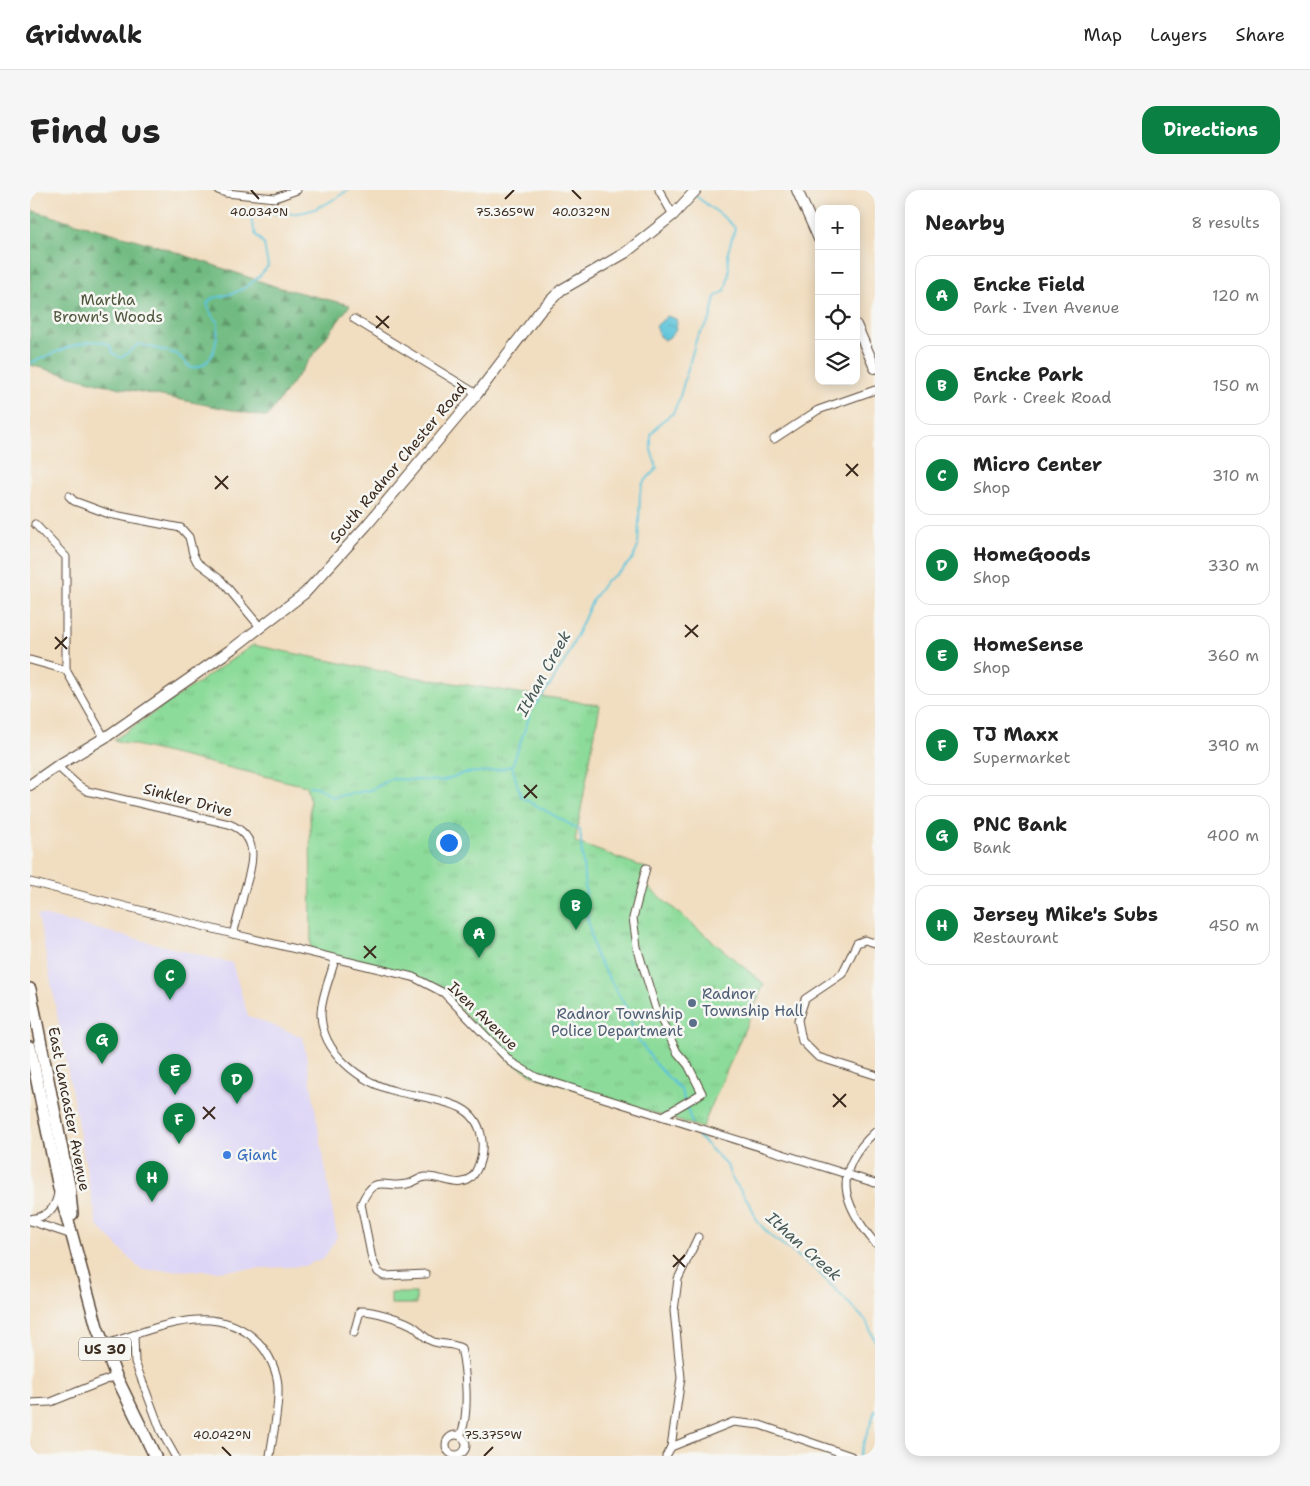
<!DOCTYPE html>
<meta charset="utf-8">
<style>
:root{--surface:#fff;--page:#f6f6f6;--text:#222;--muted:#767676;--line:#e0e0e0;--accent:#0b8043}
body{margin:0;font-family:"Shantell Sans",sans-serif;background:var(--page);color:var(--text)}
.controls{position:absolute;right:15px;top:15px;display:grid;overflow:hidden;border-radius:10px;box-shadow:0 2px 12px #0003}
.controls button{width:45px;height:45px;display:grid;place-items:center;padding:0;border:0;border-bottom:1px solid var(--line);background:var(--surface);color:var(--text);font:25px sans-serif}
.you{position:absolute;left:418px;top:652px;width:18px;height:18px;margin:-12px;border:4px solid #fff;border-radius:50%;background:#1a73e8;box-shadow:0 0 0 8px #1a73e833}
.badge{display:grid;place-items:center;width:32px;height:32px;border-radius:50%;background:var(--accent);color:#fff;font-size:16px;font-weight:700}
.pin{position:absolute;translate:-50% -41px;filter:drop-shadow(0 1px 2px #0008)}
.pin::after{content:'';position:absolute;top:26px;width:18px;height:15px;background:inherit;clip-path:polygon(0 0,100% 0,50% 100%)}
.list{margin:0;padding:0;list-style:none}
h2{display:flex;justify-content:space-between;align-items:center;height:65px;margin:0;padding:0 20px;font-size:21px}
h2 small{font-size:16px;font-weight:400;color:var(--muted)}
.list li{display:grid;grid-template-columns:32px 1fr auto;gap:15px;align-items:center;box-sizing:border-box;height:80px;margin:0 10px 10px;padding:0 10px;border:1px solid var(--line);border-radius:15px}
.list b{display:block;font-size:19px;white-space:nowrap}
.list p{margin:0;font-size:16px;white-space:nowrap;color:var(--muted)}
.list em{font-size:16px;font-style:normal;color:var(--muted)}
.icon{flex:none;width:28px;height:28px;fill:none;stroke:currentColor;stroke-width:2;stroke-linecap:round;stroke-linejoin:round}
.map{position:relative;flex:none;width:845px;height:1266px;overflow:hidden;border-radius:15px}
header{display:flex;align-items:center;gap:30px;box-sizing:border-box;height:70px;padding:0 25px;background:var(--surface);border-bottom:1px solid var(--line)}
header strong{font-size:24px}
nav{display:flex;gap:28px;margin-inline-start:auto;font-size:18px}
.intro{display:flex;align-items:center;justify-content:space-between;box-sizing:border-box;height:120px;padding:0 30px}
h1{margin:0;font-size:35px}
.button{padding:12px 22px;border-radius:15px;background:var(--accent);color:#fff;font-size:18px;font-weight:700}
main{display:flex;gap:30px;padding:0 30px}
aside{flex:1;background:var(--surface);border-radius:15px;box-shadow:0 2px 12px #0003}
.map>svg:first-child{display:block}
</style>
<header>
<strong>Gridwalk</strong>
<nav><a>Map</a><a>Layers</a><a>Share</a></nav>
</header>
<div class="intro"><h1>Find us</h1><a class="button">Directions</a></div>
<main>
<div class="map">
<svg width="845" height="1266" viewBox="0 0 845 1266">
<defs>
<pattern id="forest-firs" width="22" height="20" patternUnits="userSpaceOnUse" patternTransform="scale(1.25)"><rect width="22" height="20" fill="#71bb82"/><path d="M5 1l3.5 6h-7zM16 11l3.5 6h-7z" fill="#5e986a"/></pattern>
<pattern id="park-tufts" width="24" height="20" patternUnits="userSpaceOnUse" patternTransform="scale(1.25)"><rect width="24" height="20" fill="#8cdb9a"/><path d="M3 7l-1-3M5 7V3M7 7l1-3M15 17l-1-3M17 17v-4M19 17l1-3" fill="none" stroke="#7abc84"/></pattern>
<pattern id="water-ripples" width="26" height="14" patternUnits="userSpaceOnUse" patternTransform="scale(1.25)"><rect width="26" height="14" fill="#5dc4da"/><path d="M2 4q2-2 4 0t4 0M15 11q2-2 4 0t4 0" fill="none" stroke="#4e9fb0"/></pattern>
</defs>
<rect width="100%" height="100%" fill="#f6f6f2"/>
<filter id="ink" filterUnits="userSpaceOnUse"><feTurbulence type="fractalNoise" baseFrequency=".02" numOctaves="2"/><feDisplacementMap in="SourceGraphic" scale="10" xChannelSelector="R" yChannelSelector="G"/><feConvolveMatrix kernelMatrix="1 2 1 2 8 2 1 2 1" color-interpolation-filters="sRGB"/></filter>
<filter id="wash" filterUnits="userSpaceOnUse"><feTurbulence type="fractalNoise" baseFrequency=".0096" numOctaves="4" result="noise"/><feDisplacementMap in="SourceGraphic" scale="20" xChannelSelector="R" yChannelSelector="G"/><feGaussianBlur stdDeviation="1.12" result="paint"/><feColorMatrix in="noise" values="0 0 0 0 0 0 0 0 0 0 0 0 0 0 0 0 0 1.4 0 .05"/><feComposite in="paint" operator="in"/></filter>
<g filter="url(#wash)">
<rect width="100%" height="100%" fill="#f1ddbf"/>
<!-- built -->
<path fill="#ddd5f6" d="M8 724 202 773 218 826 273 847 307 1047 294 1068 274 1076 184 1081 111 1080 67 1035Z"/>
<!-- green -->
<rect fill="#8cdb9a" stroke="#64825c" x="361" y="1103" width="25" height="11"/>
<!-- forest -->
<path fill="url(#forest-firs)" stroke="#567250" d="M0 20 125 55 247 97 320 115 237 227 76 195 0 175Z"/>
<!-- park -->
<path fill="url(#park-tufts)" stroke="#64825c" d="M223 455 370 485 570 515 545 652 616 678 613 693 734 794 672 938 506 887 481 872 414 803 383 787 281 763 280 612 276 596 84 550Z"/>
<!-- water -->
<path fill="url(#water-ripples)" stroke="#4c777c" d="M637 126 646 129C649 138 643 147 634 150L629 146 626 136Z"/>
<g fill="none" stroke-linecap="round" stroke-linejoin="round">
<!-- stream -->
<g stroke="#5dc4da" stroke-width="2">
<path d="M0 173C22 165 59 143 80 155L83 163 91 168 109 154 147 164 161 178C185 176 187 153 188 133L181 124 177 114 182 108C206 105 223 96 238 76L234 54 226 45 221 30 228 21C265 28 287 23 318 0"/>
<path d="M279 596 287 597 303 607 341 600 361 589 411 591 435 583 463 581 482 576"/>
<path d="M662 933 651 900 628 877 605 845 596 817 565 764 558 731 550 640 491 607 482 576 502 519 522 492 537 467 563 409 576 391 592 380 603 368 608 357 610 303 613 293 627 278 621 260V245L631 232 643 223 649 210 667 147 680 130 685 107 695 101 699 84 698 62 705 38C693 24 680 18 666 6"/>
<path d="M664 940 665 943 697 975 701 987 720 1014 727 1031 741 1046 785 1079 810 1104 836 1131 845 1151"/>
<path d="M829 1266 845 1221"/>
</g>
</g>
</g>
<g filter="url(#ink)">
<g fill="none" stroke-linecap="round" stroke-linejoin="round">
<!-- minor casing -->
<g stroke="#564536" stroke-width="9">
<g id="minor">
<path d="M188 0 196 3 245 8 267 0"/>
<path d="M629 0 643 25"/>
<path d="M324 129 447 204"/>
<path d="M744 249 788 220 845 200"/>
<path d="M39 306 44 311 79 324 151 338 159 347 163 364 167 372 191 390 231 438"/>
<path d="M5 334 36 367V480"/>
<path d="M0 470 36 480 74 547"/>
<path d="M27 576 48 595 57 601 199 634C232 647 222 676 214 702 211 716 207 730 203 744"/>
<path d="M616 678 603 728 607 757 626 819 647 862 658 875 672 903 633 926"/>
<path d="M0 692 203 744 383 787 414 803 481 872 506 887 845 993"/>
<path d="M845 753 835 750 827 753 812 784 775 809 768 830 772 851 788 867 845 885"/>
<path d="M305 769C301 786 291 807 291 824 292 863 330 892 365 901 384 906 414 909 431 918 454 930 457 959 446 981 434 1004 413 985 395 987 388 988 384 993 377 994 354 999 345 982 331 1014L342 1069 348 1082 354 1086 396 1084"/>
<path d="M845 942C802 982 811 1012 845 1053"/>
<path d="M0 1029C17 1027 25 1020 28 1003"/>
<path d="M0 1031 42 1045"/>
<path d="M324 1143 330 1121C341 1120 376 1130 386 1138 392 1144 395 1149 404 1152 414 1155 422 1153 431 1158 436 1179 440 1226 430 1246"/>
<path d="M104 1145 105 1172 131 1241 145 1266"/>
<path d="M74 1155C123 1139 185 1109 228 1152 239 1163 248 1183 248 1197 249 1219 243 1244 240 1266"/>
<path d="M0 1213 21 1212 86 1186"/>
<circle cx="426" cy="1255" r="10"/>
<path d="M641 1257 651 1188 644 1121 648 1089 668 1047"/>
<path d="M636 1266 641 1257 703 1232 730 1235 821 1266"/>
</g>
</g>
<!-- secondary casing -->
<g stroke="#564536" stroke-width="12">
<g id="secondary">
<path d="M767 0 789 49"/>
<path d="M826 135 845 178"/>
<path d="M0 595 27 576 79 545 206 456 275 403 336 336 447 204 510 121 531 100 595 63 643 25 666 0"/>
</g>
</g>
<!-- trunk casing -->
<g stroke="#564536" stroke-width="14">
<g id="trunk">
<path d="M0 799 39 995 42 1024"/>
<path d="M0 857 29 998 67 1137 86 1186 125 1266"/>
</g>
</g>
<!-- minor -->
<use href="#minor" stroke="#fff" stroke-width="7"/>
<!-- secondary -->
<use href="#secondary" stroke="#fff" stroke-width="10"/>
<!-- trunk -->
<use href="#trunk" stroke="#fff" stroke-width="11"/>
</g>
</g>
<!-- ticks -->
<path fill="none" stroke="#3b2a1e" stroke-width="2" d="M221 0 229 9M542 0 551 9M475 9 484 0M346 126 359 138M346 138 359 126M816 274 828 286M185 286 198 299M816 286 828 274M185 299 198 286M655 435 668 447M25 447 37 459M655 447 668 435M25 459 37 447M494 595 507 608M494 608 507 595M334 756 346 768M334 768 346 756M803 904 816 917M173 917 185 929M803 917 816 904M173 929 185 917M643 1065 655 1077M643 1077 655 1065M192 1257 201 1266M454 1266 463 1257"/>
<!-- markers -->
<g fill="#5c6f8a" stroke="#f6f6f2" stroke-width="2">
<circle cx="662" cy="813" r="5"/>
<circle cx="663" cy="833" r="5"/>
</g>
<circle fill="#3f7fe0" stroke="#f6f6f2" stroke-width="2" cx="197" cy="965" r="5"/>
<g text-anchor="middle" stroke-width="5" stroke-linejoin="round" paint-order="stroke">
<!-- shield labels -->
<rect fill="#f6f6f2" stroke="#73675e" stroke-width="1" x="49" y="1147.5" width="52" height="23" rx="4"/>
<g font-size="14" font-weight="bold" fill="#3b2a1e">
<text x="75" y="1164">US 30</text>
</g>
<!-- park labels -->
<g font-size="15" fill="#4f563d" stroke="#f6f6f2">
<text x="78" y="115">Martha<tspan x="78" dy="17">Brown's Woods</tspan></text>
</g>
<!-- street labels -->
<g font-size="15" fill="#3b2a1e" stroke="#f6f6f2">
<text transform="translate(368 273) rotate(-50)" y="5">South Radnor Chester Road</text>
<text transform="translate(158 610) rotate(15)" y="5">Sinkler Drive</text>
<text transform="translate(453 826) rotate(44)" y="5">Iven Avenue</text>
<text transform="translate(39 919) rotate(79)" y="5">East Lancaster Avenue</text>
</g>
<!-- service labels -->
<g font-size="15" fill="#4e5e75" stroke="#f6f6f2" text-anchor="start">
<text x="672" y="809">Radnor<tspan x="672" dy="17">Township Hall</tspan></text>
<text x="653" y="829" text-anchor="end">Radnor Township<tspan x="653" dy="17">Police Department</tspan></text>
</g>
<!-- shop labels -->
<g font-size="15" fill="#366cbe" stroke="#f6f6f2" text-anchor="start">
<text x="207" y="970">Giant</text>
</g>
<!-- water labels -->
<g font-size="16" font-style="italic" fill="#455856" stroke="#f6f6f2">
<text transform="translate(513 483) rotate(-61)" y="6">Ithan Creek</text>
<text transform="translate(774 1056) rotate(42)" y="6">Ithan Creek</text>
</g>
</g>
<g font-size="12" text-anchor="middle" fill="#3b2a1e" stroke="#f6f6f2" stroke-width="5" stroke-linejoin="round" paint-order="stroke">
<text x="229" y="26">40.034°N</text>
<text x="475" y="26">75.365°W</text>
<text x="551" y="26">40.032°N</text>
<text x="192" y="1249">40.042°N</text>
<text x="463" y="1249">75.375°W</text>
</g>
</svg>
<div class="controls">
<button>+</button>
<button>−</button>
<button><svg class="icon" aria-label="locate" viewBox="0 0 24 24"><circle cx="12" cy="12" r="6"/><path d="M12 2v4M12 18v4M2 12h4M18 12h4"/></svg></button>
<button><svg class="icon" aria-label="layers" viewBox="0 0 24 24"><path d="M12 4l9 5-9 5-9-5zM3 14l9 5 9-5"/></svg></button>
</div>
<div class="you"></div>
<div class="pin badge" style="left:449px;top:768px">A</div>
<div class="pin badge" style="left:546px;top:740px">B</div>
<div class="pin badge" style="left:140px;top:810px">C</div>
<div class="pin badge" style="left:207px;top:914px">D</div>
<div class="pin badge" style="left:145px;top:905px">E</div>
<div class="pin badge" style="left:149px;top:954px">F</div>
<div class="pin badge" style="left:72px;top:874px">G</div>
<div class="pin badge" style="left:122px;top:1012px">H</div>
</div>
<aside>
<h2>Nearby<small>8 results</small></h2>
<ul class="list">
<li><span class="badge">A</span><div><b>Encke Field</b><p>Park · Iven Avenue</p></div><em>120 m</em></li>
<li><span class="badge">B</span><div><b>Encke Park</b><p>Park · Creek Road</p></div><em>150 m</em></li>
<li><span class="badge">C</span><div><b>Micro Center</b><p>Shop</p></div><em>310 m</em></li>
<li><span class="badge">D</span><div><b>HomeGoods</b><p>Shop</p></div><em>330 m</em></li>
<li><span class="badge">E</span><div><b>HomeSense</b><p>Shop</p></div><em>360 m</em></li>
<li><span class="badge">F</span><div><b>TJ Maxx</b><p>Supermarket</p></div><em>390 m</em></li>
<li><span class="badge">G</span><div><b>PNC Bank</b><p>Bank</p></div><em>400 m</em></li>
<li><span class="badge">H</span><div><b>Jersey Mike's Subs</b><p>Restaurant</p></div><em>450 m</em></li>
</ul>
</aside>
</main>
